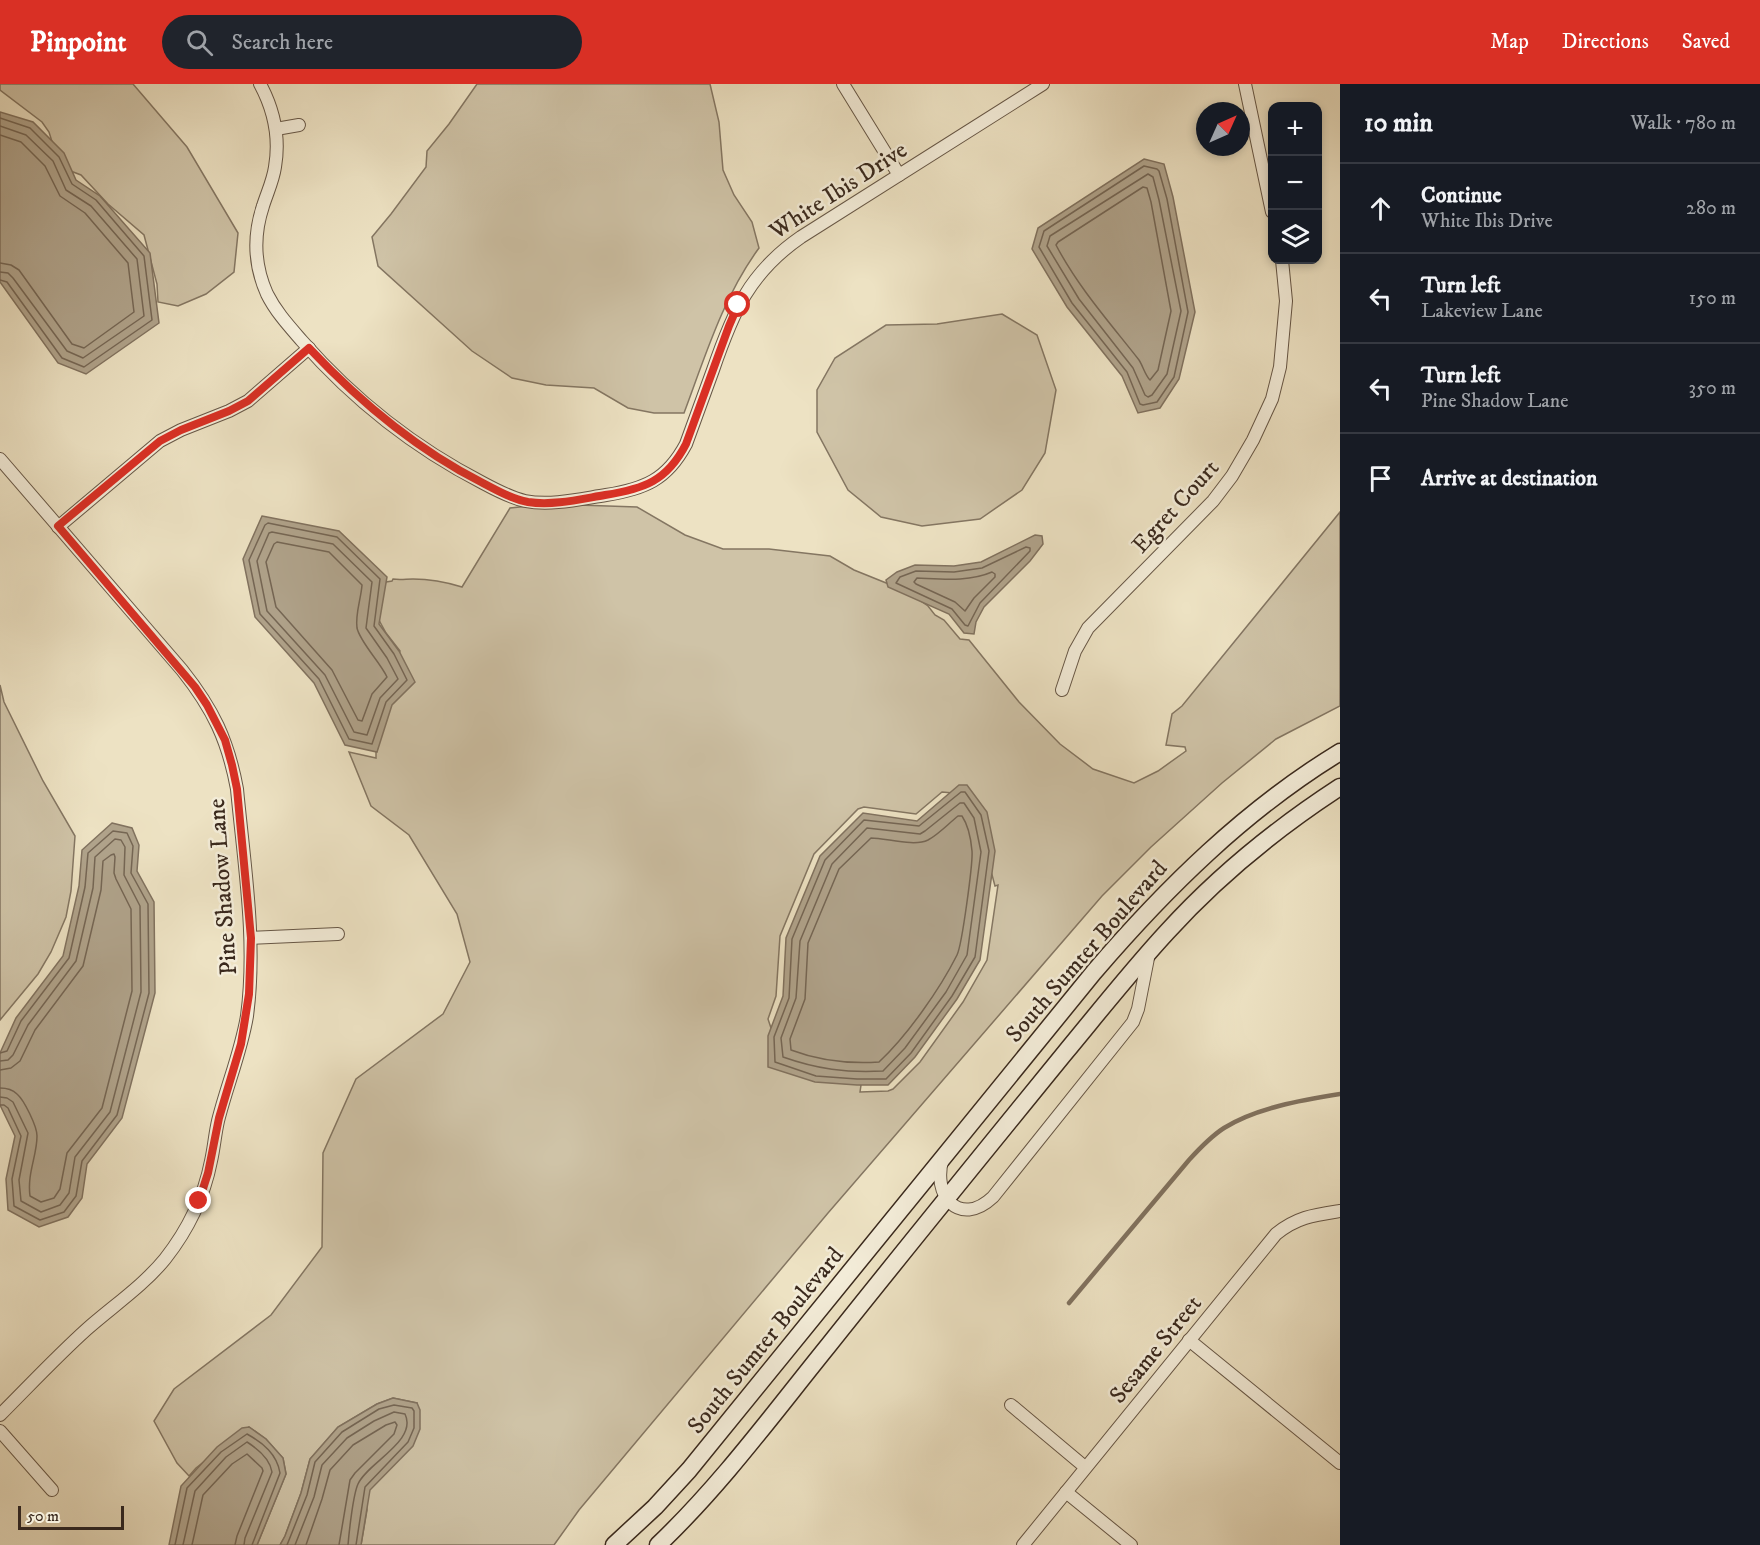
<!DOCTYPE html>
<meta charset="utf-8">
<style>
:root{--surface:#171b24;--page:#20242c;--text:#f1f3f6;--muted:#9ea1a6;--line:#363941;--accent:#d93025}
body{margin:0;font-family:"IM FELL DW Pica",serif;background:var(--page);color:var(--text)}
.controls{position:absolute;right:18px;top:18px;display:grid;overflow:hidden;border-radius:12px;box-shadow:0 3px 9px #0003}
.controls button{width:54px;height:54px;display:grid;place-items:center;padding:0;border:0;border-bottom:2px solid var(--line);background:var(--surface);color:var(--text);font:30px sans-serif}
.compass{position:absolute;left:1196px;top:18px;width:54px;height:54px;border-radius:50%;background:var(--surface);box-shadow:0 3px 9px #0003;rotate:45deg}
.scale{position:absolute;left:18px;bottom:15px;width:106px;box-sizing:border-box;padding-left:6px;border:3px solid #3a291d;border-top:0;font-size:16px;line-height:21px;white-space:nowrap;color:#3a291d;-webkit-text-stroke:4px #f3ecd8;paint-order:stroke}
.stop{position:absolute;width:18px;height:18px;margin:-14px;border:4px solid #d93025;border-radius:50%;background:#fff}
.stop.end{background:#d93025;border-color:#fff;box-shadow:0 2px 6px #0008}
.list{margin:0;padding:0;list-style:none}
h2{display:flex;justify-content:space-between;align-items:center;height:78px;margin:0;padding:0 24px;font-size:26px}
h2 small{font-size:20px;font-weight:400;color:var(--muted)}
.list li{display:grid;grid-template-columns:39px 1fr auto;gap:18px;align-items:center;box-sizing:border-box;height:90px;padding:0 24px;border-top:2px solid var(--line)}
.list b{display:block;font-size:22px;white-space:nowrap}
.list p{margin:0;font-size:20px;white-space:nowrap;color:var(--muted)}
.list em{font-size:20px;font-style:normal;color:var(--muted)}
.icon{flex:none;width:33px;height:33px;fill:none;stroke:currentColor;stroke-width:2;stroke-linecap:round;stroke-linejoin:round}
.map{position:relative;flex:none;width:1340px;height:1461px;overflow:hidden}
header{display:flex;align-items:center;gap:36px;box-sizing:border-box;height:84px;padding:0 30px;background:var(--accent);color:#fff}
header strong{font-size:28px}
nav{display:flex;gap:33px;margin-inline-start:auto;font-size:21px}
.search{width:420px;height:54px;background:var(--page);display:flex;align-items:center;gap:15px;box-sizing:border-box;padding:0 21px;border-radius:33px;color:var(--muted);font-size:22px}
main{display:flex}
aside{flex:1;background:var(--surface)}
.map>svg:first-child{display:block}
</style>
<header>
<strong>Pinpoint</strong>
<div class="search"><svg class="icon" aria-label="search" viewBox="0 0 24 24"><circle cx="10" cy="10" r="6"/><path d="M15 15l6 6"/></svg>Search here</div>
<nav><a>Map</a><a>Directions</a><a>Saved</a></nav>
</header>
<main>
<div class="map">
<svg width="1340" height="1461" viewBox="0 0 1340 1461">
<rect width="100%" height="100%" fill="#ede2c3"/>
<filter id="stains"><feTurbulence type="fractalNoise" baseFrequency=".00333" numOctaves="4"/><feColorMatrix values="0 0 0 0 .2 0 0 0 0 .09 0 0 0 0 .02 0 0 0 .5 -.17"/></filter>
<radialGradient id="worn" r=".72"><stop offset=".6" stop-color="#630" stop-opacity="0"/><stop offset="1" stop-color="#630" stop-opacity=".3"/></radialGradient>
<!-- green -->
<g fill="#cfc3a7" stroke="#847662" stroke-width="1.5" fill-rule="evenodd">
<path d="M0 0H133L187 63 238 149 234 188 206 210 178 222 158 218 157 200 144 151 108 120 81 91 60 83 49 48 42 38 0 6Z"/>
<path d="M477 0H710L719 38 723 86 734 111 752 138 759 164C723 213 705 273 684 329H654L628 324 594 304 546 301 512 294 472 267 378 182 372 153 391 130 426 83 427 67 449 40Z"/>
<path d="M1002 230 1037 251 1056 306 1045 369 1022 406 980 435 922 442 881 433 848 406 817 348V306L835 274 886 241 937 240Z"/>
<path d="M549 420 637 423 685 451 723 465H769L830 472 854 486 906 507 928 522 935 531 944 536 960 555 969 556 1019 618 1060 660 1093 685 1134 699 1158 687 1186 667 1185 663 1166 661 1172 630 1182 622 1340 428V622L1276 655 1222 699 1151 763 1102 812 828 1129 579 1426 554 1461H361L367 1426 365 1410 417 1319 393 1314 377 1320 338 1343 310 1375 301 1409 285 1452 280 1461H257L286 1390 283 1374 266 1355 249 1343 196 1384 189 1392 177 1379 154 1337 174 1305 271 1231 322 1163 323 1069 356 995 443 930 470 878 457 830 409 751 371 722 349 668 376 674V660L400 567 386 549 373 525 386 498 392 497 393 495C400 496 406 495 413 495 429 495 446 498 462 503L510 424ZM942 708 964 710 991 787 995 802 998 801 987 876 963 918 920 978 893 1005 888 1007 860 1008 861 1001 771 944 768 935 776 912 780 852 814 770 858 725 864 723 916 730Z"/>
<path d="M0 601 4 618 43 697 75 752 71 807 66 833 51 868 38 890 0 936Z"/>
</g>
<!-- water -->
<g fill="#b0a38b" stroke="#81725f" stroke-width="1.5">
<path d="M0 28 33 38 64 69 76 96 100 112 150 169 159 239 86 290 58 279 0 198Z"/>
<path d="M1144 75 1164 80 1173 113 1195 228 1179 295 1160 324 1138 329 1122 292 1067 223 1032 165 1038 144Z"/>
<path d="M262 432 339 447 387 493 379 540 399 567 415 598 392 621 377 668 345 661 314 599 255 533 243 475Z"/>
<path d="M1035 451 1042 452 1043 460 1030 477 984 523 976 538 974 550 964 549 949 530 888 503 886 496 897 488 915 481 954 482 981 478Z"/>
<path d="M959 701H967L987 728 995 767 980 876 957 915 915 973 888 1001H857L815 998 768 983V952L783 912 786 854 820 772 863 729 917 737Z"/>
<path d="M112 739 132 744 139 761 137 787 154 818 155 909 122 1034 87 1080 82 1114 68 1133 39 1143 8 1126 6 1095 15 1052 0 1021V969L16 934 63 872 79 802 82 766Z"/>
<path d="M393 1314 417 1319 420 1326V1345L413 1362 370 1406 361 1461H280L285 1452 301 1409 310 1375 338 1343 377 1320Z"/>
<path d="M249 1343 266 1355 283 1374 286 1390 257 1461H169L181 1402 217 1363 242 1344Z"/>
</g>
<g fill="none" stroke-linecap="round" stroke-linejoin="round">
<!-- shore -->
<g stroke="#756654" stroke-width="1.5">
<path d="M0 34 30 44 59 73 72 100 96 116 144 172 152 236 84 283 62 274 7 198 0 196"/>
<path d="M0 42 26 51 53 77 66 106 91 122 137 175 144 232 83 274 67 267 13 194 8 189 0 188"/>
<path d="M0 51 21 58 45 82 60 112 85 129 128 179 134 228 84 264 72 260 19 186 11 181 0 179"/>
<path d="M1144 82 1157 85 1159 87 1167 115 1188 228 1174 293 1157 318 1143 321 1140 320 1127 288 1072 219 1039 163 1044 147Z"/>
<path d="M1148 90 1153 93 1159 116 1181 227 1167 290 1152 311 1148 313 1145 311 1133 284 1079 215 1047 162 1050 152Z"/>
<path d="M1143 103 1147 104 1151 118 1171 227 1158 286 1150 296C1145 291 1143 282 1139 276 1110 239 1078 203 1056 161L1058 158Z"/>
<path d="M268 439 337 453 380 495 374 542 394 570 407 596 386 618 372 660 349 655 319 595 260 530 249 476 265 441Z"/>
<path d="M272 448 333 460 372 498 366 544 387 574 398 595 380 614 367 651 354 648 325 591 267 527 257 477 269 449Z"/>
<path d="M277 458 329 468 362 501C361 515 355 530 357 544 360 558 380 578 387 593L372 610 362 637 358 636 332 586 276 523 266 478 274 460Z"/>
<path d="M1026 463 1030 464V467L980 519 968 542 965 541 952 525 896 499 900 493 916 487 954 488 982 484Z"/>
<path d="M992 488 995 490V493L974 514 965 527 955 518 916 500 914 498 917 494C942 495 969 498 992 488Z"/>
<path d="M961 708H965L981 731 989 767 975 873 952 912 911 969 886 995H857L816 992 775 978 774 953 789 914 792 855 825 776 864 736 919 742Z"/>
<path d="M960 719H964L974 734 981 768 967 871 946 908 905 964 883 987C846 989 817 985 783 973L781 954 796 914 800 857 832 780 867 744 920 750 925 747Z"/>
<path d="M958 732H962C968 741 971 755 972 767 973 779 962 861 957 871 940 905 907 952 879 978 848 980 820 977 791 966L790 955 805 915 808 859 839 785 871 754C886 754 914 763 928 756 939 750 948 740 958 732Z"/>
<path d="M0 969 7 967 21 937 69 874 85 803 88 769 113 747 127 749 133 762 131 789 148 820 149 909 117 1031 82 1077 76 1112 64 1128 40 1136 14 1122 12 1095 21 1052 8 1024 4 1021H0"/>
<path d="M0 977 8 976 13 971 28 941 76 877 93 804 95 773 115 755 121 756 125 763 124 791 140 822 141 908 110 1028 75 1073 69 1109 60 1121 41 1128 21 1117 19 1096 28 1049 13 1018 7 1014 0 1013"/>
<path d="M0 986 11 984 20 977 35 946 83 882 101 806 103 777 111 771 114 770 115 773 114 789 116 795 131 825 132 907 102 1024 67 1069 60 1105 54 1114 41 1118 30 1112C27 1089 37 1072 37 1052 37 1042 24 1016 17 1010 12 1005 7 1004 0 1004"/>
<path d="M175 1461 187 1404 221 1368 247 1350C263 1359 277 1370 280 1389L252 1461"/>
<path d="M183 1461 195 1407 226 1373 247 1358C258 1365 270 1375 272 1388L245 1454 244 1461"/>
<path d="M192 1461 203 1411 232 1380 247 1370 262 1384 263 1387 237 1452 235 1461"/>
<path d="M287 1461 307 1411 315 1378 342 1348 379 1325 394 1321 412 1324 414 1327V1344L408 1358 365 1403 356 1461"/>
<path d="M295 1461 314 1413 322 1381 347 1354 374 1337 394 1328 405 1330C418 1357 367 1379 358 1400 353 1411 349 1449 348 1461"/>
<path d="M306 1461 322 1415 330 1386 353 1361 386 1341 395 1338 397 1341 394 1350 355 1389 350 1396 339 1461"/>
</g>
<!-- stream -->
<path stroke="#81725f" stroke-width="4.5" d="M1069 1219 1189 1076C1199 1065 1210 1053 1224 1044 1256 1024 1302 1016 1340 1010"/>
<!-- minor casing -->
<g stroke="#675746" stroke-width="14">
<g id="minor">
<path d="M260 0C274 26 280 54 275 83 273 97 267 109 263 122 253 152 254 181 267 210 276 228 289 242 302 257 353 315 415 364 483 399 496 406 511 414 525 417 551 422 580 415 606 411 644 405 667 396 686 360 695 335 704 311 713 286 733 228 749 189 801 153L1043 0"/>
<path d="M843 0 899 91"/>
<path d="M1245 0 1272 128"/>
<path d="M276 45 299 41"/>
<path d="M0 375 182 586C213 625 228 656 237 705 244 780 257 857 247 932 241 968 227 1001 218 1037 215 1050 214 1064 211 1077 204 1113 187 1147 165 1175 143 1202 113 1222 87 1245 57 1272 29 1302 0 1331"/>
<path d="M58 443 160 357 181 346 229 327 248 317 309 264"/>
<path d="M1062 606 1075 567 1088 544 1213 417 1232 392 1253 356 1272 315 1280 283 1286 217 1282 176"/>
<path d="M251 854 338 850"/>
<path d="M943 1074C931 1110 959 1145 993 1113L1133 938 1138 925 1149 869"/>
<path d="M1189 1256 1340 1379"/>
<path d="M1011 1321 1085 1383"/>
<path d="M0 1347 52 1406"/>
<path d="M1066 1408 1131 1461"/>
<path d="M1023 1461 1276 1150C1297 1133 1314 1131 1340 1127"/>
</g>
</g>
<!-- secondary casing -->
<g stroke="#3a291d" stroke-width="19">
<g id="secondary">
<path d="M614 1461 655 1423 689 1386 1094 888C1166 804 1245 726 1340 668"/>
<path d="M658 1461C721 1401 773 1330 828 1262 906 1164 985 1067 1064 970 1098 929 1131 887 1167 848 1217 793 1277 744 1340 703"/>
</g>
</g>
<!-- minor -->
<use href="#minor" stroke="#f3ecd8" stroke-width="12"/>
<!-- secondary -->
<use href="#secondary" stroke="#f3ecd8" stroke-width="16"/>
</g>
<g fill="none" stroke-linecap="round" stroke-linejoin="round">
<!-- route -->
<path stroke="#d93025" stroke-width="8" d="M199 1117 208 1089 219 1034 241 960 249 910 251 854 237 705 232 681 225 656 207 621 195 603 58 442 160 357 181 346 229 327 248 317 309 264C359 317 416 365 481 398 496 406 512 415 528 418 553 422 581 415 605 411 644 405 667 397 686 360L729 242 738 221"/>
</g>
<g text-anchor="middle" stroke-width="5" stroke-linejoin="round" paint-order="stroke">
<!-- street labels -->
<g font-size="24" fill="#3a291d" stroke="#f3ecd8">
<text transform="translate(838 106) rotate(-33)" y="8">White Ibis Drive</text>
<text transform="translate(1175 422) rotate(-48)" y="8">Egret Court</text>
<text transform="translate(222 803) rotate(-94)" y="8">Pine Shadow Lane</text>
<text transform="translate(1086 867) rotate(-49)" y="8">South Sumter Boulevard</text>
<text transform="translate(765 1256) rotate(-51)" y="8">South Sumter Boulevard</text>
<text transform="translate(1155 1265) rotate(-51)" y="8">Sesame Street</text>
</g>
</g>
<rect width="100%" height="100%" filter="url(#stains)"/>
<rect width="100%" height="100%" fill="url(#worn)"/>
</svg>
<div class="controls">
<button>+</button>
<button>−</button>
<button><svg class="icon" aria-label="layers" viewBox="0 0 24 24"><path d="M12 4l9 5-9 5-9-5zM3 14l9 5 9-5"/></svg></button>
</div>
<svg class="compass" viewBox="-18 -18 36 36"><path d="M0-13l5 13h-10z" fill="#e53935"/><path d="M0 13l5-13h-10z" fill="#9ea1a6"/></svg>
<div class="scale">50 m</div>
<div class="stop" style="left:738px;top:221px"></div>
<div class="stop end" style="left:199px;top:1117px"></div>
</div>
<aside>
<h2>10 min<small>Walk · 780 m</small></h2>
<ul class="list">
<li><svg class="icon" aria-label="ahead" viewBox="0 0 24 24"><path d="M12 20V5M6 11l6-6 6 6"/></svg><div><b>Continue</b><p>White Ibis Drive</p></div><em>280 m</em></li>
<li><svg class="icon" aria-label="left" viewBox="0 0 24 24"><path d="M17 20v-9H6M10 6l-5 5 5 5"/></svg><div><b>Turn left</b><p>Lakeview Lane</p></div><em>150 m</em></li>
<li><svg class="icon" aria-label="left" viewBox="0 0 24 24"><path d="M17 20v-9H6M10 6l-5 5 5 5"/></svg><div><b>Turn left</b><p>Pine Shadow Lane</p></div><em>350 m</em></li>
<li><svg class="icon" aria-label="arrive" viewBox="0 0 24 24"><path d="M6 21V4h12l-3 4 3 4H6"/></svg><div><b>Arrive at destination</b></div></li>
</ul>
</aside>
</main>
